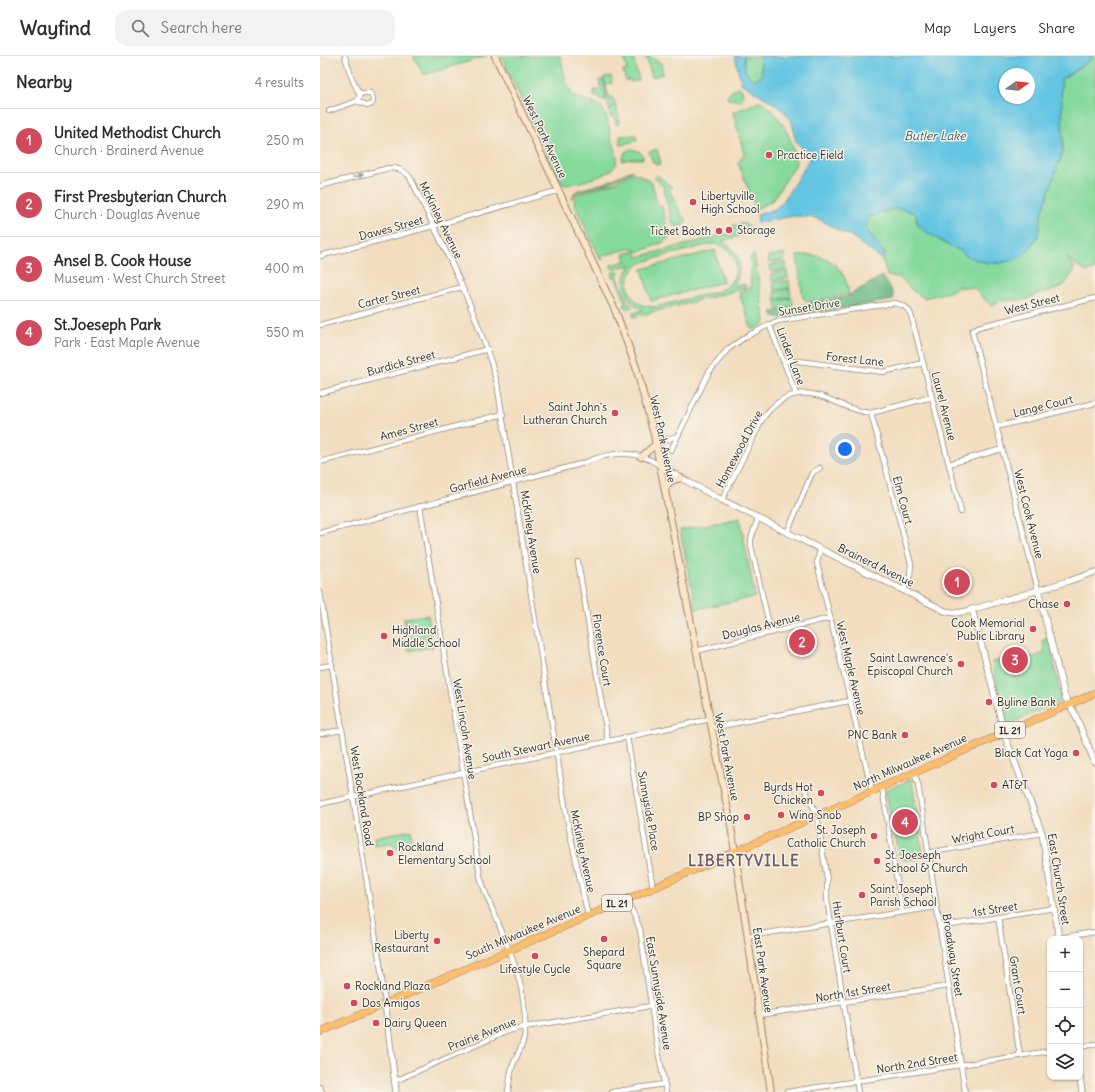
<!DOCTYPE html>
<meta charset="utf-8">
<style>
:root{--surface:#fff;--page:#f2f2f3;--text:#2b2b33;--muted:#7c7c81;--line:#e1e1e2;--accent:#d1495b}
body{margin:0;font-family:Delius,sans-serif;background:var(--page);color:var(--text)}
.controls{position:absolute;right:12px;bottom:12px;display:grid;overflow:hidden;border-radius:8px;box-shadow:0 1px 3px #0004}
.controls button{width:36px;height:36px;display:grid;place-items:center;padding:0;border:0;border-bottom:1px solid var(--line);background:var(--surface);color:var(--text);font:20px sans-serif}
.compass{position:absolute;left:679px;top:12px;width:36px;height:36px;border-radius:50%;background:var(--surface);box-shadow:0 1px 3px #0004;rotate:75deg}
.you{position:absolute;left:525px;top:393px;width:14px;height:14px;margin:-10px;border:3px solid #fff;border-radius:50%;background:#1a73e8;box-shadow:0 0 0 6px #1a73e833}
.badge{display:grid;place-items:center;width:26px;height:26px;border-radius:50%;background:var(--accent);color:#fff;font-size:13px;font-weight:700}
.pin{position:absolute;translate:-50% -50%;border:2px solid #fff;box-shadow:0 1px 4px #0006}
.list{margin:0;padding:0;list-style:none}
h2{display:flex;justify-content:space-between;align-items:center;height:52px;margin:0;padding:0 16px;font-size:17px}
h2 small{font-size:13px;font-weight:400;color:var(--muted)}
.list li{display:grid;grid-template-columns:26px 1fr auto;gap:12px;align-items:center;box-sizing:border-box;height:64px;padding:0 16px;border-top:1px solid var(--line)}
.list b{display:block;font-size:15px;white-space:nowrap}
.list p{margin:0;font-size:13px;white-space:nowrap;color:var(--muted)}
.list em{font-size:13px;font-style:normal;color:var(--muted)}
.icon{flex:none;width:22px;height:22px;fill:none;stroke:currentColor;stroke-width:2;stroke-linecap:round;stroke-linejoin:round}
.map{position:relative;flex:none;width:775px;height:1036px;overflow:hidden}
header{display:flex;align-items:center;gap:24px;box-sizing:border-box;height:56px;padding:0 20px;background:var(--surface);border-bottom:1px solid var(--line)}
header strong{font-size:19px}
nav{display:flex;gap:22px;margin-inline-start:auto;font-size:14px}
.search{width:280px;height:36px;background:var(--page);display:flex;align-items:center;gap:10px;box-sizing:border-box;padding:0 14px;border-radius:12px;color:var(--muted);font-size:15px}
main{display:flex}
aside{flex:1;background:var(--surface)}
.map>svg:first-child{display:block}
</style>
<header>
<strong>Wayfind</strong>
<div class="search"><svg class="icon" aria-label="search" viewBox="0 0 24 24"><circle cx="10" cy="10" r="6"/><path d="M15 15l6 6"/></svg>Search here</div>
<nav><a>Map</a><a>Layers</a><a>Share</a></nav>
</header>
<main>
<aside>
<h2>Nearby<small>4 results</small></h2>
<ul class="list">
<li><span class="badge">1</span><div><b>United Methodist Church</b><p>Church · Brainerd Avenue</p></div><em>250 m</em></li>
<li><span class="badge">2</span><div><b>First Presbyterian Church</b><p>Church · Douglas Avenue</p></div><em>290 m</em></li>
<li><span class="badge">3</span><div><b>Ansel B. Cook House</b><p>Museum · West Church Street</p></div><em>400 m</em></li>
<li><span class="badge">4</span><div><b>St.Joeseph Park</b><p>Park · East Maple Avenue</p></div><em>550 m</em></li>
</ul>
</aside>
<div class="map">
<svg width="775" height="1036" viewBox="0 0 775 1036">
<rect width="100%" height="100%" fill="#f7f3e8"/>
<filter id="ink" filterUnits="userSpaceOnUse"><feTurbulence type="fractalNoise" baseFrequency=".025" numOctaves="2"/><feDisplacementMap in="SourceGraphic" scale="8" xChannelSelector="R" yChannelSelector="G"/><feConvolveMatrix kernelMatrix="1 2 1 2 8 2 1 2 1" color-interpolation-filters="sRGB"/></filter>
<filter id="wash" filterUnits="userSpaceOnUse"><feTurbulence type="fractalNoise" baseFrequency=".012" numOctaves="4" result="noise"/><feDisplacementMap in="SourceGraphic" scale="16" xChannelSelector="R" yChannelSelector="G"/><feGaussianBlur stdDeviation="0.9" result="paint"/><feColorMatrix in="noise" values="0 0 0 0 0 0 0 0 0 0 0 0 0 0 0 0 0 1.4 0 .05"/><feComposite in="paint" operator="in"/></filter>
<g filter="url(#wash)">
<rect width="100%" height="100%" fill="#f2ddbf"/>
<!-- green -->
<g fill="#84d99c" stroke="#588264" fill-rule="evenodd">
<path d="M93 0H167L104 19Z"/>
<path d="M181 0H240C243 10 246 30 252 38 260 47 275 43 282 52 288 59 289 72 291 81 293 88 297 95 297 102 299 120 261 125 248 129L242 128 238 122Z"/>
<path d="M328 0 341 7 343 18 332 21 326 1Z"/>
<path d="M424 0H440L442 20 433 24C423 16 424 12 424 0Z"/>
<path d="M774 0H775V213L766 216 747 202 754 211 753 217 744 229 735 234 718 238 704 244H683L672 249 666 245 654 232 639 231 629 236 604 242 593 235 579 221 567 220 562 202 565 198 546 173 547 162 558 157 574 153H581L593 156 596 159 597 167 602 173 631 191 640 194 648 201 669 207H679L708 194 718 180 722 156 743 95 741 23 764 9Z"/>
<path d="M313 1 319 24 311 26 310 23 306 25 303 15 307 14 304 3Z"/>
<path d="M291 20 292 27 287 28 286 30 289 41H292V44H294L295 47 289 54C286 43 286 32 284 21Z"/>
<path d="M283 23 285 32V45L274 40V34H279L281 32 279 24Z"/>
<path d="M419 30 423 36 422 45 408 43 407 39Z"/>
<path d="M441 45C461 58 474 85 476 108L452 145 436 153 418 107 424 98 413 56Z"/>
<path d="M295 49H296L300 68 296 69 294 61 290 60 289 55Z"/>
<path d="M316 79 317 85 307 87 302 89 300 88V80Z"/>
<path d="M311 93 319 95 323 100V103H310L302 105 305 96Z"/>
<path d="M337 93 341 108 336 109 333 106 329 96Z"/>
<path d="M310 115H313L288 127 258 136 254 139 252 143 254 137 258 134 284 127Z"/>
<path d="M313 117 320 119 332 127 337 147 342 150 349 181 346 185 320 196 311 192 282 200 283 203 281 204 254 148 255 141 258 138 293 127Z"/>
<path d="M337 119 352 131 349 133 362 160 366 163C366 169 361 172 355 170L351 165 343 130 334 122Z"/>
<path d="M423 167 430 171V177L402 185C420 194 425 214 413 230L425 228 426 232 314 261 313 257 323 254C304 245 299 226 311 209L292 213 291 209 306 205 304 198 316 195 318 201 414 176 412 170ZM394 188C421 192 424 225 398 235L335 251C305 252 298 215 326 205L386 189Z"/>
<path d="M395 194 403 226 331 245 322 213Z"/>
<path d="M464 197 465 204 449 207 448 200Z"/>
<path d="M434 198 445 265 444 268 432 274 419 237 431 232 430 215 431 213 430 201Z"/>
<path d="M485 199C510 198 526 213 529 238L489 246 483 242 477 200Z"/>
<path d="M466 206 467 213 451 216 450 209Z"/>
<path d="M297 214 299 218 297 219 308 247H310L312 251 306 253 304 249 306 248 295 220 293 221 292 217Z"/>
<path d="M467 215 468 222 452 225 451 218Z"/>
<path d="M469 224 470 232 454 234 453 227Z"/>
<path d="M470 233 471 241 455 244 454 236Z"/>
<path d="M472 242 473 250 457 253 456 245Z"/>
<path d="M420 462 435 541 376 553 360 474Z"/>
<path d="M108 559 111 579 86 582 84 562Z"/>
<path d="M112 581 113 591 89 595 87 585Z"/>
<path d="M729 582 741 642 738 647 734 648 689 668 686 664 672 606 683 604 695 612 706 609 704 600 710 599 712 601 725 597 722 584Z"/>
<path d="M592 723 603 798 601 802 584 804 580 801 565 734Z"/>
<path d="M91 774 92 789 75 792 73 787 54 789V781Z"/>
</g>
<!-- forest -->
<path fill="#6bb984" stroke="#4b7258" d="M562 220C567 227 575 236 573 244L462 262 454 260 451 256 480 251 486 248 526 241Z"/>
<!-- water -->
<path fill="#64c5e2" stroke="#487886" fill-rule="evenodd" d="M415 0H424C424 11 424 17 433 24L442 20 440 0H773L764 9 741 23 743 95 722 156 718 180 708 194 702 200 695 204 680 207H669L648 201 640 194 631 191 602 173 597 167 596 159 593 156 581 153H574L558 157 547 162 546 173 565 198 561 203 530 179 523 177 501 164 492 161 473 160 438 167 437 159 455 153 464 144 487 107 490 101C487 94 480 92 476 85 473 78 474 67 469 61 459 48 436 37 421 27ZM685 18H709V42H685Z"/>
</g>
<g filter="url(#ink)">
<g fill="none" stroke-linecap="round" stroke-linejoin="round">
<!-- minor casing -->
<g stroke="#8e8475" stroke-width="6">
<g id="minor">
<path d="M37 45C40 46 44 48 47 49 55 50 54 42 50 37H39"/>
<path d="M9 55 37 45 40 40 31 20 25 0"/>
<path d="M0 130 69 112C79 112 83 114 90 121 122 188 158 255 177 327L248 768 268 860"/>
<path d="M0 200 113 170 233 136H240"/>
<path d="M449 268 476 338"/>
<path d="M0 269 142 231"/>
<path d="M463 305H479L563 316 603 307"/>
<path d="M0 337 168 293"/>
<path d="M551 357 591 508 590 519 584 534"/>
<path d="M676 371 775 347"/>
<path d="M335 389 345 384 357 380"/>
<path d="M351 394 389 316 408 293 427 280 457 265 575 247C583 249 588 251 591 259L641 456"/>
<path d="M0 406 183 358"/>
<path d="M629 408 682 393"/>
<path d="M402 444 443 362C460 339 479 332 506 342 520 347 535 356 551 357L612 341"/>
<path d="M100 450 160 819C163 833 169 846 175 859 191 899 207 931 205 975 205 987 197 998 193 1009 190 1018 189 1027 188 1036"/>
<path d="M438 462 431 483V490L451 577"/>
<path d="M0 477 264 407C289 396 316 393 339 409"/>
<path d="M467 477 492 417 500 412"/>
<path d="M500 493 497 507 552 735"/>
<path d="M258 506 288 685"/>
<path d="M718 534 652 275 658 271 775 242"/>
<path d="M0 536 60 908 65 947"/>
<path d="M376 595 510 562"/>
<path d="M0 611 12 609"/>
<path d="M391 672 529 645"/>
<path d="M0 678 22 674"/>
<path d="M307 681 333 832"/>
<path d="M594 717 598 728 645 1036"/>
<path d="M484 731 497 759 507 824V843L538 1036"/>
<path d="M562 731 582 856"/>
<path d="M0 748 390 663"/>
<path d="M607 797 722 777"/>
<path d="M307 843 320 873 337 989 346 1036"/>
<path d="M678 861 700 1000"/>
<path d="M619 871 734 852"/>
<path d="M428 880 616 851"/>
<path d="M738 882 775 876"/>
<path d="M439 959 628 930"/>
<path d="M760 991 775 988"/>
<path d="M75 1025 188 975 199 972 331 950"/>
<path d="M0 1031 2 1036"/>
<path d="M292 1036 344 1028"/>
<path d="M467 1036 730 995"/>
</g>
</g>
<!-- tertiary casing -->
<g stroke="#8e8475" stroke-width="7">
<g id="tertiary">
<path d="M339 409 361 422 402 444 625 555 636 557 647 555 749 525 775 516"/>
<path d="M718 534 745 641 755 658 775 707"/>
<path d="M652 553 686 683 722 777 739 883"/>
<path d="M65 947 76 1036"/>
<path d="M760 1021 762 1036"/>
</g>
</g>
<!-- secondary casing -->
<g stroke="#8e8475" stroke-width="8">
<g id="secondary">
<path d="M175 0 295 254 316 311 334 379 411 770 451 1036"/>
<path d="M321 401 335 389"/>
<path d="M345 434C348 425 352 424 361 422"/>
</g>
</g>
<!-- primary casing -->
<g stroke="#8e8475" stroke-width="8">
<path id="primary" d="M0 976 333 832 775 637"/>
</g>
<!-- minor -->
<use href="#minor" stroke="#fff" stroke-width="4.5"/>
<!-- tertiary -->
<use href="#tertiary" stroke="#fff" stroke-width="5.5"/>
<!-- secondary -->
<use href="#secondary" stroke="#fde5c5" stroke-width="6"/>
<!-- primary -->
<use href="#primary" stroke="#fbbd6e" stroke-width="7"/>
</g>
<!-- one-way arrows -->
<defs><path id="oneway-solid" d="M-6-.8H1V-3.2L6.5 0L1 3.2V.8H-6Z"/></defs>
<use fill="#a0a0a0" href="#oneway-solid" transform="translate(38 120) rotate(-15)"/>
</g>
<!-- markers -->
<g fill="#d1495b" stroke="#f7f3e8" stroke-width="1.5">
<circle cx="449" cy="99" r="4"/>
<circle cx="373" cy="146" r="4"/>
<circle cx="409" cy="174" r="4"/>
<circle cx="399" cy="175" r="4"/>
<circle cx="295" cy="357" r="4"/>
<circle cx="747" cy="548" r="4"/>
<circle cx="713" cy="573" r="4"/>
<circle cx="64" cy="580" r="4"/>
<circle cx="641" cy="608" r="4"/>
<circle cx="669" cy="646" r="4"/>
<circle cx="585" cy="679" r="4"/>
<circle cx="756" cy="697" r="4"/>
<circle cx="674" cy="729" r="4"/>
<circle cx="501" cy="737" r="4"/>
<circle cx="461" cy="759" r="4"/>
<circle cx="427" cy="761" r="4"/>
<circle cx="554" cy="780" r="4"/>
<circle cx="70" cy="797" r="4"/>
<circle cx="557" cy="805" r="4"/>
<circle cx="542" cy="839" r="4"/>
<circle cx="284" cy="883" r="4"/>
<circle cx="117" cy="885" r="4"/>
<circle cx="215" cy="900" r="4"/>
<circle cx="27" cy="930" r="4"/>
<circle cx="34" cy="947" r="4"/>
<circle cx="56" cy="967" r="4"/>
</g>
<g text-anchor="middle" stroke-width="3" stroke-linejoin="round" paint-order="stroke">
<!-- shield labels -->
<g fill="#f7f3e8" stroke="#686764" stroke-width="1">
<rect x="675" y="666" width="30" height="16" rx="3"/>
<rect x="282" y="839" width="30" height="16" rx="3"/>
</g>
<g font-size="10" font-weight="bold" fill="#2b2b2b">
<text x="690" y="678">IL 21</text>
<text x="297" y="851">IL 21</text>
</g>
<!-- street labels -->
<g font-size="11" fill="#2b2b2b" stroke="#f7f3e8">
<text transform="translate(225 81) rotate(65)" y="4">West Park Avenue</text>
<text transform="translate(121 164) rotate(64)" y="4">McKinley Avenue</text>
<text transform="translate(71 172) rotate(-15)" y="4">Dawes Street</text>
<text transform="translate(69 241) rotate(-14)" y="4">Carter Street</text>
<text transform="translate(712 248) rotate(-14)" y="4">West Street</text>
<text transform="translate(489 251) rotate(-9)" y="4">Sunset Drive</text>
<text transform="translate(471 300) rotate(69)" y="4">Linden Lane</text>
<text transform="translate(535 303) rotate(6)" y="4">Forest Lane</text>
<text transform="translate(81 307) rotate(-15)" y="4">Burdick Street</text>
<text transform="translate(624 350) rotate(76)" y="4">Laurel Avenue</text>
<text transform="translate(723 350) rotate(-14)" y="4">Lange Court</text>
<text transform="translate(89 373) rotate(-15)" y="4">Ames Street</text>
<text transform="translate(343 383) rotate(78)" y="4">West Park Avenue</text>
<text transform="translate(419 393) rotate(-62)" y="4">Homewood Drive</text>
<text transform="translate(168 423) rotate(-15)" y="4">Garfield Avenue</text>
<text transform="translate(583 444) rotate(75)" y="4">Elm Court</text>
<text transform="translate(709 458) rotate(76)" y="4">West Cook Avenue</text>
<text transform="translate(211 476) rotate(81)" y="4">McKinley Avenue</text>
<text transform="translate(556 509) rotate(26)" y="4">Brainerd Avenue</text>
<text transform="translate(441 570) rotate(-14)" y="4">Douglas Avenue</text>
<text transform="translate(282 594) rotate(81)" y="4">Florence Court</text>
<text transform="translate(531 612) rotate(77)" y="4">West Maple Avenue</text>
<text transform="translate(145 673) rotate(81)" y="4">West Lincoln Avenue</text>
<text transform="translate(216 691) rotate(-12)" y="4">South Stewart Avenue</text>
<text transform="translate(407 701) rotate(79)" y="4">West Park Avenue</text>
<text transform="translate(590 706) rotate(-24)" y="4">North Milwaukee Avenue</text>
<text transform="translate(42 740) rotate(81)" y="4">West Rockland Road</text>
<text transform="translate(329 755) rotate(80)" y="4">Sunnyside Place</text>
<text transform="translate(663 778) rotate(-10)" y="4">Wright Court</text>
<text transform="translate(263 795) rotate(78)" y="4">McKinley Avenue</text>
<text transform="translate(739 823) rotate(81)" y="4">East Church Street</text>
<text transform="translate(675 853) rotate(-9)" y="4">1st Street</text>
<text transform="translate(203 876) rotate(-23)" y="4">South Milwaukee Avenue</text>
<text transform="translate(522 881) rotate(81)" y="4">Hurlburt Court</text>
<text transform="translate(633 899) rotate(81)" y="4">Broadway Street</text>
<text transform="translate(443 914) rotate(82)" y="4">East Park Avenue</text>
<text transform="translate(698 929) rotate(81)" y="4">Grant Court</text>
<text transform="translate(533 936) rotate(-9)" y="4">North 1st Street</text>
<text transform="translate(339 937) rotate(81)" y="4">East Sunnyside Avenue</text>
<text transform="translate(162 978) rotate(-22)" y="4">Prairie Avenue</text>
<text transform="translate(597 1007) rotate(-9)" y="4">North 2nd Street</text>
</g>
<!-- poi labels -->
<g font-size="11" fill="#2b2b2b" stroke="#f7f3e8" text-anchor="start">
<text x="457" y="103">Practice Field</text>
<text x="381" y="144">Libertyville<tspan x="381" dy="13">High School</tspan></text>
<text x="417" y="178">Storage</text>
<text x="391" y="179" text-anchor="end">Ticket Booth</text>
<text x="287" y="355" text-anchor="end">Saint John's<tspan x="287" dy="13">Lutheran Church</tspan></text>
<text x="739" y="552" text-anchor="end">Chase</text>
<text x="705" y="571" text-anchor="end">Cook Memorial<tspan x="705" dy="13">Public Library</tspan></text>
<text x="72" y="578">Highland<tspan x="72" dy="13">Middle School</tspan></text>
<text x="633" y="606" text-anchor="end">Saint Lawrence's<tspan x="633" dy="13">Episcopal Church</tspan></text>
<text x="677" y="650">Byline Bank</text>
<text x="577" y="683" text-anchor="end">PNC Bank</text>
<text x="748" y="701" text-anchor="end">Black Cat Yoga</text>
<text x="682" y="733">AT&amp;T</text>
<text x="493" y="735" text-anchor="end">Byrds Hot<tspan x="493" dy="13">Chicken</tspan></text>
<text x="469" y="763">Wing Snob</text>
<text x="419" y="765" text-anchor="end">BP Shop</text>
<text x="546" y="778" text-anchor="end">St. Joseph<tspan x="546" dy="13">Catholic Church</tspan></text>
<text x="78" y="795">Rockland<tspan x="78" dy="13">Elementary School</tspan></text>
<text x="565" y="803">St. Joeseph<tspan x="565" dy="13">School &amp; Church</tspan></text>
<text x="550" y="837">Saint Joseph<tspan x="550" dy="13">Parish School</tspan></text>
<text x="109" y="883" text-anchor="end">Liberty<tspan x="109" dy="13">Restaurant</tspan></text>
<text x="284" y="900" text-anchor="middle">Shepard<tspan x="284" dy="13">Square</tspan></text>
<text x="215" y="917" text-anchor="middle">Lifestyle Cycle</text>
<text x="35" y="934">Rockland Plaza</text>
<text x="42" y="951">Dos Amigos</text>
<text x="64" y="971">Dairy Queen</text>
</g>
<!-- water labels -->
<g font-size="12" font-style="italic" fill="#3c5962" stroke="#f7f3e8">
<text x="615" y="84">Butler Lake</text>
</g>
<!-- district labels -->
<g font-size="15" font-weight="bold" letter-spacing="1" fill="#6b5a68" stroke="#f7f3e8">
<text x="424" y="810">LIBERTYVILLE</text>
</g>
</g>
</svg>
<div class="controls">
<button>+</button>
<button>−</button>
<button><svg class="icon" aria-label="locate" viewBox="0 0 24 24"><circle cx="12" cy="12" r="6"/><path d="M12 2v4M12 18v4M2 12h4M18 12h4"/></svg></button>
<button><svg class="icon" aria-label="layers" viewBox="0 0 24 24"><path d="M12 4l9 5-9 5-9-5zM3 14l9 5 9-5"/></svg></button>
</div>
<svg class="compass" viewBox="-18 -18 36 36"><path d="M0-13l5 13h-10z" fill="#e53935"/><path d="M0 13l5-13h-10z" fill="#7c7c81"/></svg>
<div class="you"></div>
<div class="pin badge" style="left:637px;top:526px">1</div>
<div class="pin badge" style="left:482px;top:586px">2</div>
<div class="pin badge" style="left:695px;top:604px">3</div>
<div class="pin badge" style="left:585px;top:766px">4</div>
</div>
</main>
